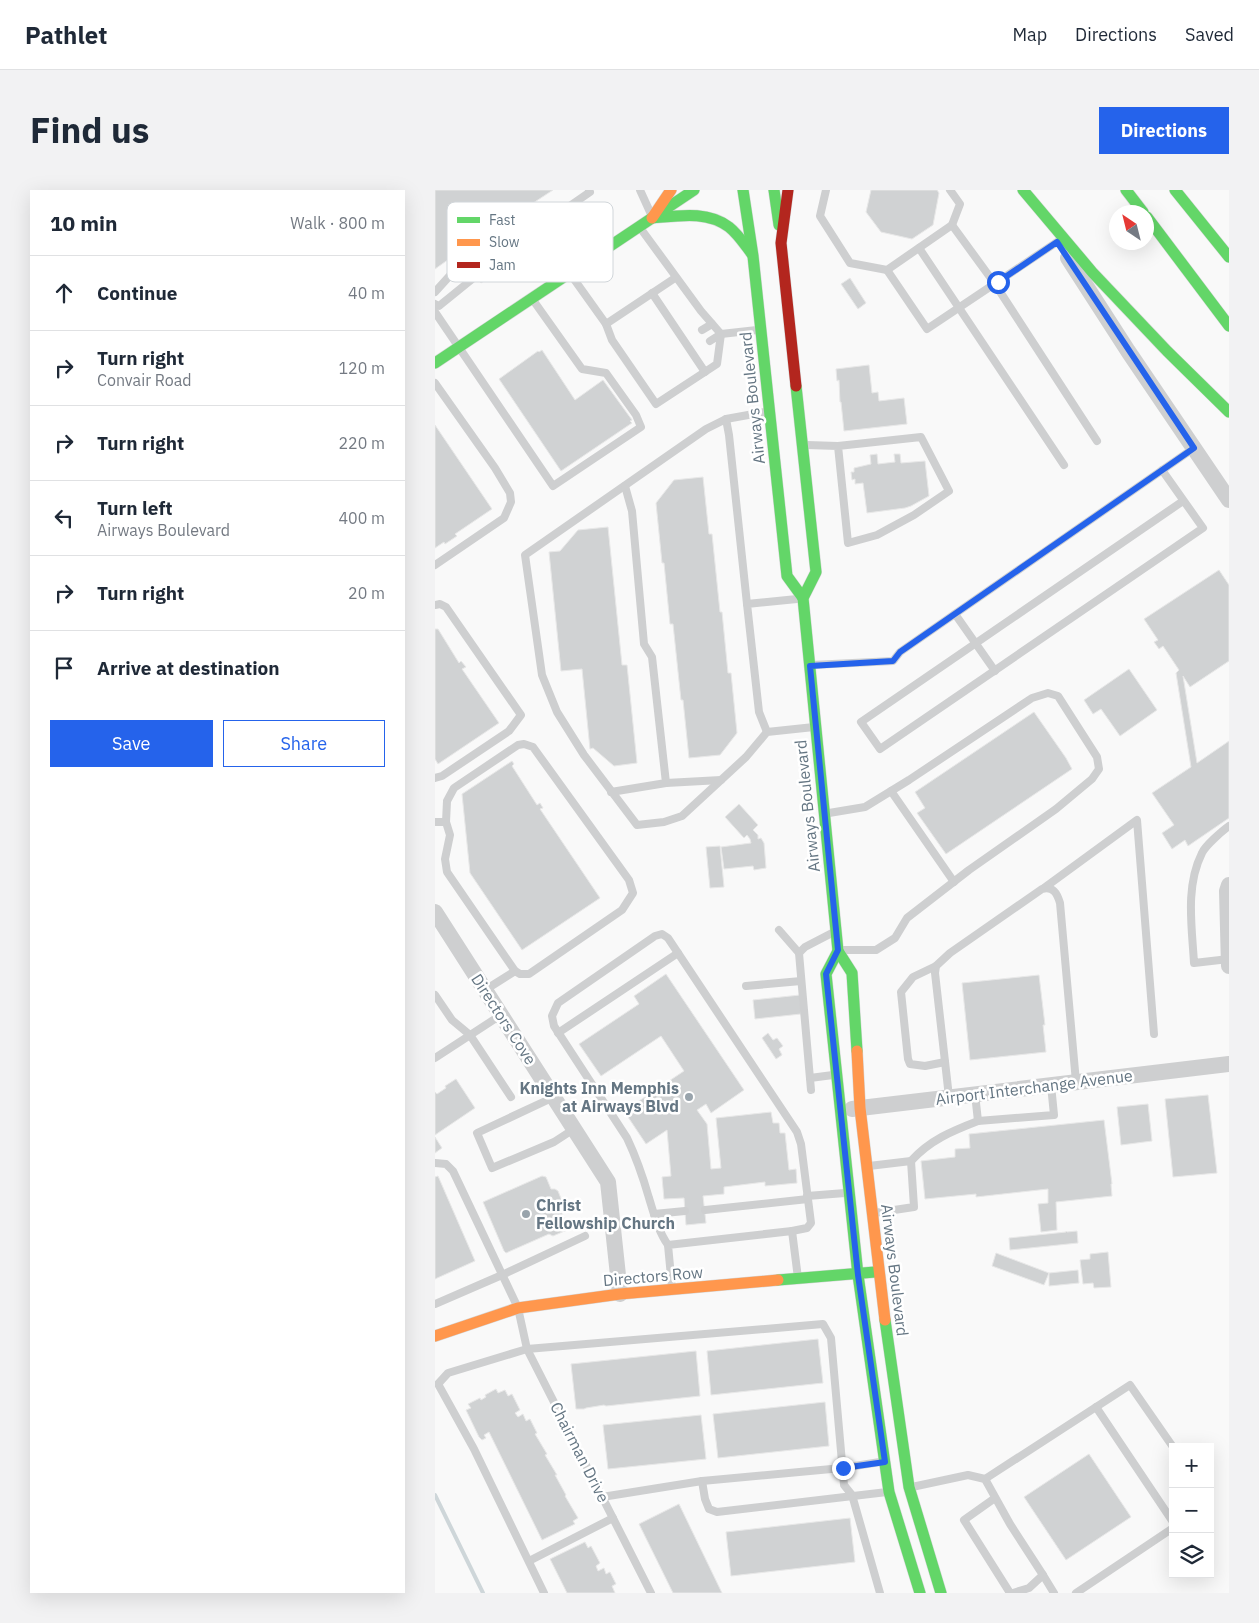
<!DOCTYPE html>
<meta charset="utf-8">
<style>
:root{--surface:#fff;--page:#f2f2f3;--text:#1f2937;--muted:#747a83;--line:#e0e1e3;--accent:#2563eb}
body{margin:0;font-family:"IBM Plex Sans",sans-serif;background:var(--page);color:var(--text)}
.controls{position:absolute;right:15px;bottom:15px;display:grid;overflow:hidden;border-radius:0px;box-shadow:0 5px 20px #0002}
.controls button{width:45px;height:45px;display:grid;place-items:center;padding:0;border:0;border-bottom:1px solid var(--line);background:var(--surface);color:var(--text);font:25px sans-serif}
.compass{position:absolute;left:674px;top:15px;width:45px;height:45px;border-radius:50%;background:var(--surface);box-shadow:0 5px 20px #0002;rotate:325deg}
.stop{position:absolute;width:15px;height:15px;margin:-11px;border:4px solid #2563eb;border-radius:50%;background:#fff}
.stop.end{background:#2563eb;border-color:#fff;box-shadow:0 1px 5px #0008}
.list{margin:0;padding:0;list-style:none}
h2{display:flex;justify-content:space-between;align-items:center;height:65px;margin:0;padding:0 20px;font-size:21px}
h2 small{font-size:16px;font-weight:400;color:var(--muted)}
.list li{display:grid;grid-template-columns:32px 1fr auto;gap:15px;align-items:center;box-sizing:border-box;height:75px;padding:0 20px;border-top:1px solid var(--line)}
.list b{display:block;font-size:19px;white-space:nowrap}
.list p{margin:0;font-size:16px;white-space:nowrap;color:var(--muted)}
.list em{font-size:16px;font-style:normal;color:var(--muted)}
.actions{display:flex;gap:10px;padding:15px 20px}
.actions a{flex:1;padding:11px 0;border:1px solid var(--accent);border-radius:0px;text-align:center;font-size:18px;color:var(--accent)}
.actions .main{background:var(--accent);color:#fff}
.icon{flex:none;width:28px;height:28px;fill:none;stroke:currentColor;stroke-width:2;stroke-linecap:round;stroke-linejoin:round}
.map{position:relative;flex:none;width:794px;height:1403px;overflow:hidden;border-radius:0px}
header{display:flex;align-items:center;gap:30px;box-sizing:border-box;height:70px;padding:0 25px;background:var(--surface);border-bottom:1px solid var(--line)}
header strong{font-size:24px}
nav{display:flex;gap:28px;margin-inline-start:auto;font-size:18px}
.intro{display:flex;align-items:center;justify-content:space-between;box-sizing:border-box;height:120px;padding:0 30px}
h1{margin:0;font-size:35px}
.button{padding:12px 22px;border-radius:0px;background:var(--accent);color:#fff;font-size:18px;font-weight:700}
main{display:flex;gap:30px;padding:0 30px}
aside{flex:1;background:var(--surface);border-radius:0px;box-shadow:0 5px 20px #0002}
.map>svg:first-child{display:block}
</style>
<header>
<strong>Pathlet</strong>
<nav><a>Map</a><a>Directions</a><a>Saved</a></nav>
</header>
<div class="intro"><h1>Find us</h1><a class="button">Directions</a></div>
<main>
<aside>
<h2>10 min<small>Walk · 800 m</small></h2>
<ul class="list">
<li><svg class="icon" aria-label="ahead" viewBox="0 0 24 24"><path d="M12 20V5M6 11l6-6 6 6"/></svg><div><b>Continue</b></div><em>40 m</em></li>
<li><svg class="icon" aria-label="right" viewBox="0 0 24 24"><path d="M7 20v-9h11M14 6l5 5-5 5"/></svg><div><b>Turn right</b><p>Convair Road</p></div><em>120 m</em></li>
<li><svg class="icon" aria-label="right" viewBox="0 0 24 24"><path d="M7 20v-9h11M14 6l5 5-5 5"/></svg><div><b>Turn right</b></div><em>220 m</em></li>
<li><svg class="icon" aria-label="left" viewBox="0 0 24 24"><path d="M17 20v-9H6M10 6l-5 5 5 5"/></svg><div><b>Turn left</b><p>Airways Boulevard</p></div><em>400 m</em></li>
<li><svg class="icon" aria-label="right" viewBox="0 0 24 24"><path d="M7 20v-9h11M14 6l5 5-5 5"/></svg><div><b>Turn right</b></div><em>20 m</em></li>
<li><svg class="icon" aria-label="arrive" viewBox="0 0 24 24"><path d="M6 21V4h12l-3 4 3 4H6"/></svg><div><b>Arrive at destination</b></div></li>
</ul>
<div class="actions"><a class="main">Save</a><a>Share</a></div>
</aside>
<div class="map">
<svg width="794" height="1403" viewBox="0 0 794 1403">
<rect width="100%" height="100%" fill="#f9f9f9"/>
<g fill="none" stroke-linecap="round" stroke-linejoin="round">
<!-- stream -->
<path stroke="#ced6d9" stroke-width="4" d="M0 1305 48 1403"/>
</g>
<!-- building -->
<g fill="#d0d2d3" stroke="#e8e8e8">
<path d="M0 0H118L48 46 69 77 46 93 24 62 0 79Z"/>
<path d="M436 0H502L504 3 498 35 477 49 446 42 431 22Z"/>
<path d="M415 88 431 113 423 119 406 94Z"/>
<path d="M107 160 140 210 168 190 197 230 195 231 197 233 126 281 64 189 103 161 104 162Z"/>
<path d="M434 175 437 203 443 202 444 211 469 208 472 234 409 241 406 212H405L404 190 402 191 401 179Z"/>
<path d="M0 235 57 319 20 344 22 346 10 354 9 352 0 358Z"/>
<path d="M442 264 443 274 460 272 459 264H465L466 273 490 271 494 306 476 316 470 318 432 323 428 293 420 294V289L417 290 416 282H419V278L436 274 435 265Z"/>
<path d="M268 287 274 344H277L285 422H287L293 483H296L302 543 285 565 254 568 248 510H246L238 434H235L229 373H227L221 313 239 290Z"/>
<path d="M173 337 187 475H192L202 573 179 576 158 558 155 559 147 479 126 481 114 362 125 361 143 340Z"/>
<path d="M784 380 794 395V471L755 497 748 486 762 573 794 551V628L753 656 750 650 737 659 727 643 739 635 717 603 756 577 741 483 744 480 728 456 724 459 719 452 723 450 709 429Z"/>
<path d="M0 439H3L24 473 26 471 31 477 27 479 64 533 3 574 0 569Z"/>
<path d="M694 479 722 520 685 546 666 519 658 524 649 510Z"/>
<path d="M599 522 631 568 637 579 511 664 482 623 490 618 480 602Z"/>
<path d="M77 571 79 574 77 576 102 615 105 613 108 618 105 619 165 708 87 760 35 683 27 604Z"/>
<path d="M304 614 323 635 318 640 323 645V649L326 648 329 653 331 678 319 680 318 676 289 679 286 657 316 653 315 649 312 645 309 648 290 627Z"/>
<path d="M285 656 289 697 275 698 271 657Z"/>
<path d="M231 784 309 900 276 923 271 914 262 920 272 934 276 979 286 978 281 928 336 922 338 933H344L345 943H350L354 980 361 979 362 993 330 996V992L289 997V1004L268 1006 271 1033 251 1035 249 1008 229 1009 227 987 236 986 232 940 211 954 189 921 249 881 226 846 166 886 144 854 204 814 199 806Z"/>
<path d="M604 785 610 835H608L611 862 535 870 527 793Z"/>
<path d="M365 805 366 824 320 829 318 810Z"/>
<path d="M333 843 338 850 342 848 348 856 344 859 347 865 341 869 327 848Z"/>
<path d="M21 889 40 918 0 945V902L2 904 11 898 10 896Z"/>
<path d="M773 905 782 983 738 987 730 909Z"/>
<path d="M713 914 717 951 686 955 682 917Z"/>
<path d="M669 930 677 994H676L677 1006 621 1012 622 1040 606 1042 603 1014 613 1013V999L541 1007V1004L490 1009 486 971 520 967V959L535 958 534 944Z"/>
<path d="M0 947 7 958 0 963Z"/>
<path d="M3 986 40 1071 0 1089V987Z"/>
<path d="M107 986 111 987 116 999H120L123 1001 127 1011 123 1015 133 1036 132 1040 118 1046 114 1044 71 1063 69 1061 48 1012Z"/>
<path d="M631 1041 632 1042 642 1041 643 1053 575 1060 574 1048 631 1042Z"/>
<path d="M673 1062 676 1097 659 1098 658 1093 648 1094 645 1070 655 1069V1064Z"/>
<path d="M561 1063 614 1083 609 1095 557 1076Z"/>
<path d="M643 1080 644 1093 614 1096V1083Z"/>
<path d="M383 1149 388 1193 276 1205 272 1161Z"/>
<path d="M261 1161 265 1206 171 1216 169 1215 151 1218 149 1219H141L136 1174Z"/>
<path d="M61 1199 63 1203 70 1200 73 1206 77 1204 85 1220 80 1223 83 1227 88 1224 91 1231 95 1229 102 1243 100 1244 112 1264 110 1265 122 1285H120L131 1305 130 1306 143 1328 138 1331 140 1334 107 1350 54 1242 49 1245 51 1248 47 1250 44 1247 31 1220 36 1218 33 1214 45 1208 46 1210 51 1207 50 1205Z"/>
<path d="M390 1212 394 1256 283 1268 278 1224Z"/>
<path d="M266 1225 271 1269 173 1279 168 1235Z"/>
<path d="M654 1264 696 1327 631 1370 589 1307Z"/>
<path d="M244 1314 287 1403H238L204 1334Z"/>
<path d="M415 1328 420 1372 296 1386 291 1342Z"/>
<path d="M150 1352 153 1358 156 1356 165 1373 161 1376 163 1381 169 1378 171 1384 175 1382 181 1394 177 1396 180 1403H132L115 1369Z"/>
</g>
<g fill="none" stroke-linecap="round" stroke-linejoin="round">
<!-- fast casing -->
<g stroke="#d5d6d7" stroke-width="12">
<g id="fast">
<path d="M308 0 318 66 352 386 368 408"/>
<path d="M339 0 344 35"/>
<path d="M588 0 658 83 732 161 794 222"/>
<path d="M691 0 708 22"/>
<path d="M740 0 794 67"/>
<path d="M712 27 794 136"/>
<path d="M217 28C242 26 272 20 294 37 303 44 310 55 317 64"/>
<path d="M0 173 259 0"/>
<path d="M361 196 381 382 368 408 403 761 417 783 422 861"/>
<path d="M403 761 391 784 423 1085 454 1302 485 1403"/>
<path d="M343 1090 440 1082"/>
<path d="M450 1130 474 1297 506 1403"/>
</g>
</g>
<!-- slow casing -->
<g stroke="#d5d6d7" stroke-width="12">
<g id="slow">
<path d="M217 28 236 0"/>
<path d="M422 861 425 918 450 1130"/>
<path d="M0 1146 83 1118 185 1104 343 1090"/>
</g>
</g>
<!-- jam casing -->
<g stroke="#d5d6d7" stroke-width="12">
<path id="jam" d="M353 0 346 53 361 196"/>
</g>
<!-- lane -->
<g stroke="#cecfd0" stroke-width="8">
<path d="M205 0 215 22"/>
<path d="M391 0 385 26 415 73 452 80 517 35 525 14 515 0"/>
<path d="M517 35 560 94 662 251"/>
<path d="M53 54C70 44 87 40 107 38L116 29"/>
<path d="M484 58 629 275"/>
<path d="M64 70 109 50 107 38"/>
<path d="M146 73 116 29 155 2 154 0"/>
<path d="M452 80 492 139 622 52"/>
<path d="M136 85 171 134 177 150 221 214 282 174 286 144 266 121 206 39"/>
<path d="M0 102 29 70"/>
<path d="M217 103 270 182"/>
<path d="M0 114 4 116 41 86"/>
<path d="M0 122 118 296 206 237 201 225 171 183 147 179 98 110"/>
<path d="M171 134 240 88"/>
<path d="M267 140 277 134"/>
<path d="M275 151 286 144 322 140"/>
<path d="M0 193 60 278 75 303 76 312 69 328 0 375"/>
<path d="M330 222 291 229 271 239 90 365 107 485 122 522 149 565 202 635 229 632 247 626 311 567 332 542 379 537"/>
<path d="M291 229 294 245 312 414"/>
<path d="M372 255 403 256 486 247 514 301 479 325 442 345 413 353 403 256"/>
<path d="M727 280 768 338 445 559 426 532 748 311"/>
<path d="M0 415 5 414 11 417 86 525 74 541 7 586 0 588"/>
<path d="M520 424 560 481"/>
<path d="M377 475 458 471 465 462 759 258"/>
<path d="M332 542 324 522 312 414 362 409"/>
<path d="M89 554 98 557 194 690 198 703 187 720 94 784H85L80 781 12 682 10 669 15 645 11 632 12 611 19 598 83 555Z"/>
<path d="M231 593 286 590"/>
<path d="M456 601 519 692"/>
<path d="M176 602 231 593 217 467 209 454 197 321 190 296"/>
<path d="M394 623 430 617 474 590 597 508 613 503 623 506 662 567 664 579 657 589 621 619 534 680 472 728 460 748 441 760H407"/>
<path d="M0 632H11"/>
<path d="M609 698 702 630 719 844"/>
<path d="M344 740 364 763"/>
<path d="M794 769 759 773C757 737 750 697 767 663 770 656 787 641 794 636"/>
<path d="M501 776 478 787 466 802 473 869 475 874 490 876 510 872"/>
<path d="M311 796 366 791"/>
<path d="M50 800 80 781"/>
<path d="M0 805 17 830 35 845 76 907"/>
<path d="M123 843 243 763"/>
<path d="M0 868 66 825"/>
<path d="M375 888 398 885"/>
<path d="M376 900 364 763 370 757 397 743"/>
<path d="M540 904 543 931 619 925 616 895"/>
<path d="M119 907 42 943 57 978 119 952 139 939"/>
<path d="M514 907 500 783 501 776 515 763 607 699C618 696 622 703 625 713L641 892"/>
<path d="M476 971C495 950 517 941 543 931"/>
<path d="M0 973 11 974 18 981 83 1118 92 1159 216 1403"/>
<path d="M434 976 476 971 479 1017 439 1023"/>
<path d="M372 1006 410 1003"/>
<path d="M270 1020 373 1009"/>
<path d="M219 1024 250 1021"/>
<path d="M233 1055C223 1041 219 1024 214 1008 208 987 201 967 192 948L119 836 117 826 123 813 220 746 227 744 233 748 362 942 366 954 376 1033 372 1038 357 1041"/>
<path d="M237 1097 233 1055 357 1041 363 1088"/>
<path d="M0 1114 67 1085 150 1046"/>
<path d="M661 1217 738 1332"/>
<path d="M550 1289 695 1195 738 1257"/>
<path d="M267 1291 270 1309 274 1319 282 1322 452 1302"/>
<path d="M477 1297 533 1285 550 1289 575 1334 608 1385 594 1398 578 1403"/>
<path d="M167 1307 267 1291 407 1278 445 1272"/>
<path d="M560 1308 529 1330 575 1403"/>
<path d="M94 1371 178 1328"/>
<path d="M608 1385 619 1403"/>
<path d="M109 1403 39 1259 3 1194 13 1183 92 1159 388 1134 396 1148 409 1295 417 1305 445 1403"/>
<path d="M641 1403 738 1338"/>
</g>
<!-- street -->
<g stroke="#cecfd0" stroke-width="16">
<path d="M633 68 693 161 794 310"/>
<path d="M794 695 792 701 794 776"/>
<path d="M0 722 173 992 185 1104"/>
<path d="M417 919 794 874"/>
</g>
<!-- fast -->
<use href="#fast" stroke="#63d668" stroke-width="11"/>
<!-- slow -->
<use href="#slow" stroke="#ff974d" stroke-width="11"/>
<!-- jam -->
<use href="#jam" stroke="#b3261e" stroke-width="11"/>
</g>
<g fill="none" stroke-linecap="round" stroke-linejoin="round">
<!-- route -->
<path stroke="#2563eb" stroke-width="6" d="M408 1278 450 1272 423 1085 391 784 403 760 375 476 458 471 465 462 759 258 622 52 563 92"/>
</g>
<!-- markers -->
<g fill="#99a4ac" stroke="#fff" stroke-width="2">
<circle cx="254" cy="907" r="5"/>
<circle cx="91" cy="1024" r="5"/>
</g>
<g text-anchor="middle" stroke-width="5" stroke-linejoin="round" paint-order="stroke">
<!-- street labels -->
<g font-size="16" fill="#657683" stroke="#fff">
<text transform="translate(317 208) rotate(-96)" y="6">Airways Boulevard</text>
<text transform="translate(372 616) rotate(-96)" y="6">Airways Boulevard</text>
<text transform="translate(69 829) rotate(57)" y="6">Directors Cove</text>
<text transform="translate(599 897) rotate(-7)" y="6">Airport Interchange Avenue</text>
<text transform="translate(460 1080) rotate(83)" y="6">Airways Boulevard</text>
<text transform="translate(218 1086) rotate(-5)" y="6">Directors Row</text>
<text transform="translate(145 1262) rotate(63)" y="6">Chairman Drive</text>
</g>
<!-- poi labels -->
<g font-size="16" font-weight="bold" fill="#657683" stroke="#fff" text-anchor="end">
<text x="244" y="904">Knights Inn Memphis<tspan x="244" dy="18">at Airways Blvd</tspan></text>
<text x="101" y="1021" text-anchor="start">Christ<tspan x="101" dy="18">Fellowship Church</tspan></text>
</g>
</g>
<!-- legend -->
<rect x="12" y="12" width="166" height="80" rx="8" fill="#fff" stroke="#d1d6da" stroke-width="1"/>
<rect x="22" y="27" width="23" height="6" fill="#63d668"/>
<rect x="22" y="49" width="23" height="7" fill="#ff974d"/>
<rect x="22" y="72" width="23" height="6" fill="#b3261e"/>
<g font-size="14" fill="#657683">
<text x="54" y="35">Fast</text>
<text x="54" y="57">Slow</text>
<text x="54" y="80">Jam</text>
</g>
</svg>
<div class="controls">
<button>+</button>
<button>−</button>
<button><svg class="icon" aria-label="layers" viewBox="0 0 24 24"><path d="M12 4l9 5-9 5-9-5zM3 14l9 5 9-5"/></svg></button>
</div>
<svg class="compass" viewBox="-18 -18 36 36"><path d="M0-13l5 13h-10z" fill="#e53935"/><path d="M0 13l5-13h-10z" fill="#747a83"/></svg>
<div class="stop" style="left:563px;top:92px"></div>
<div class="stop end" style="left:408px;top:1278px"></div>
</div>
</main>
